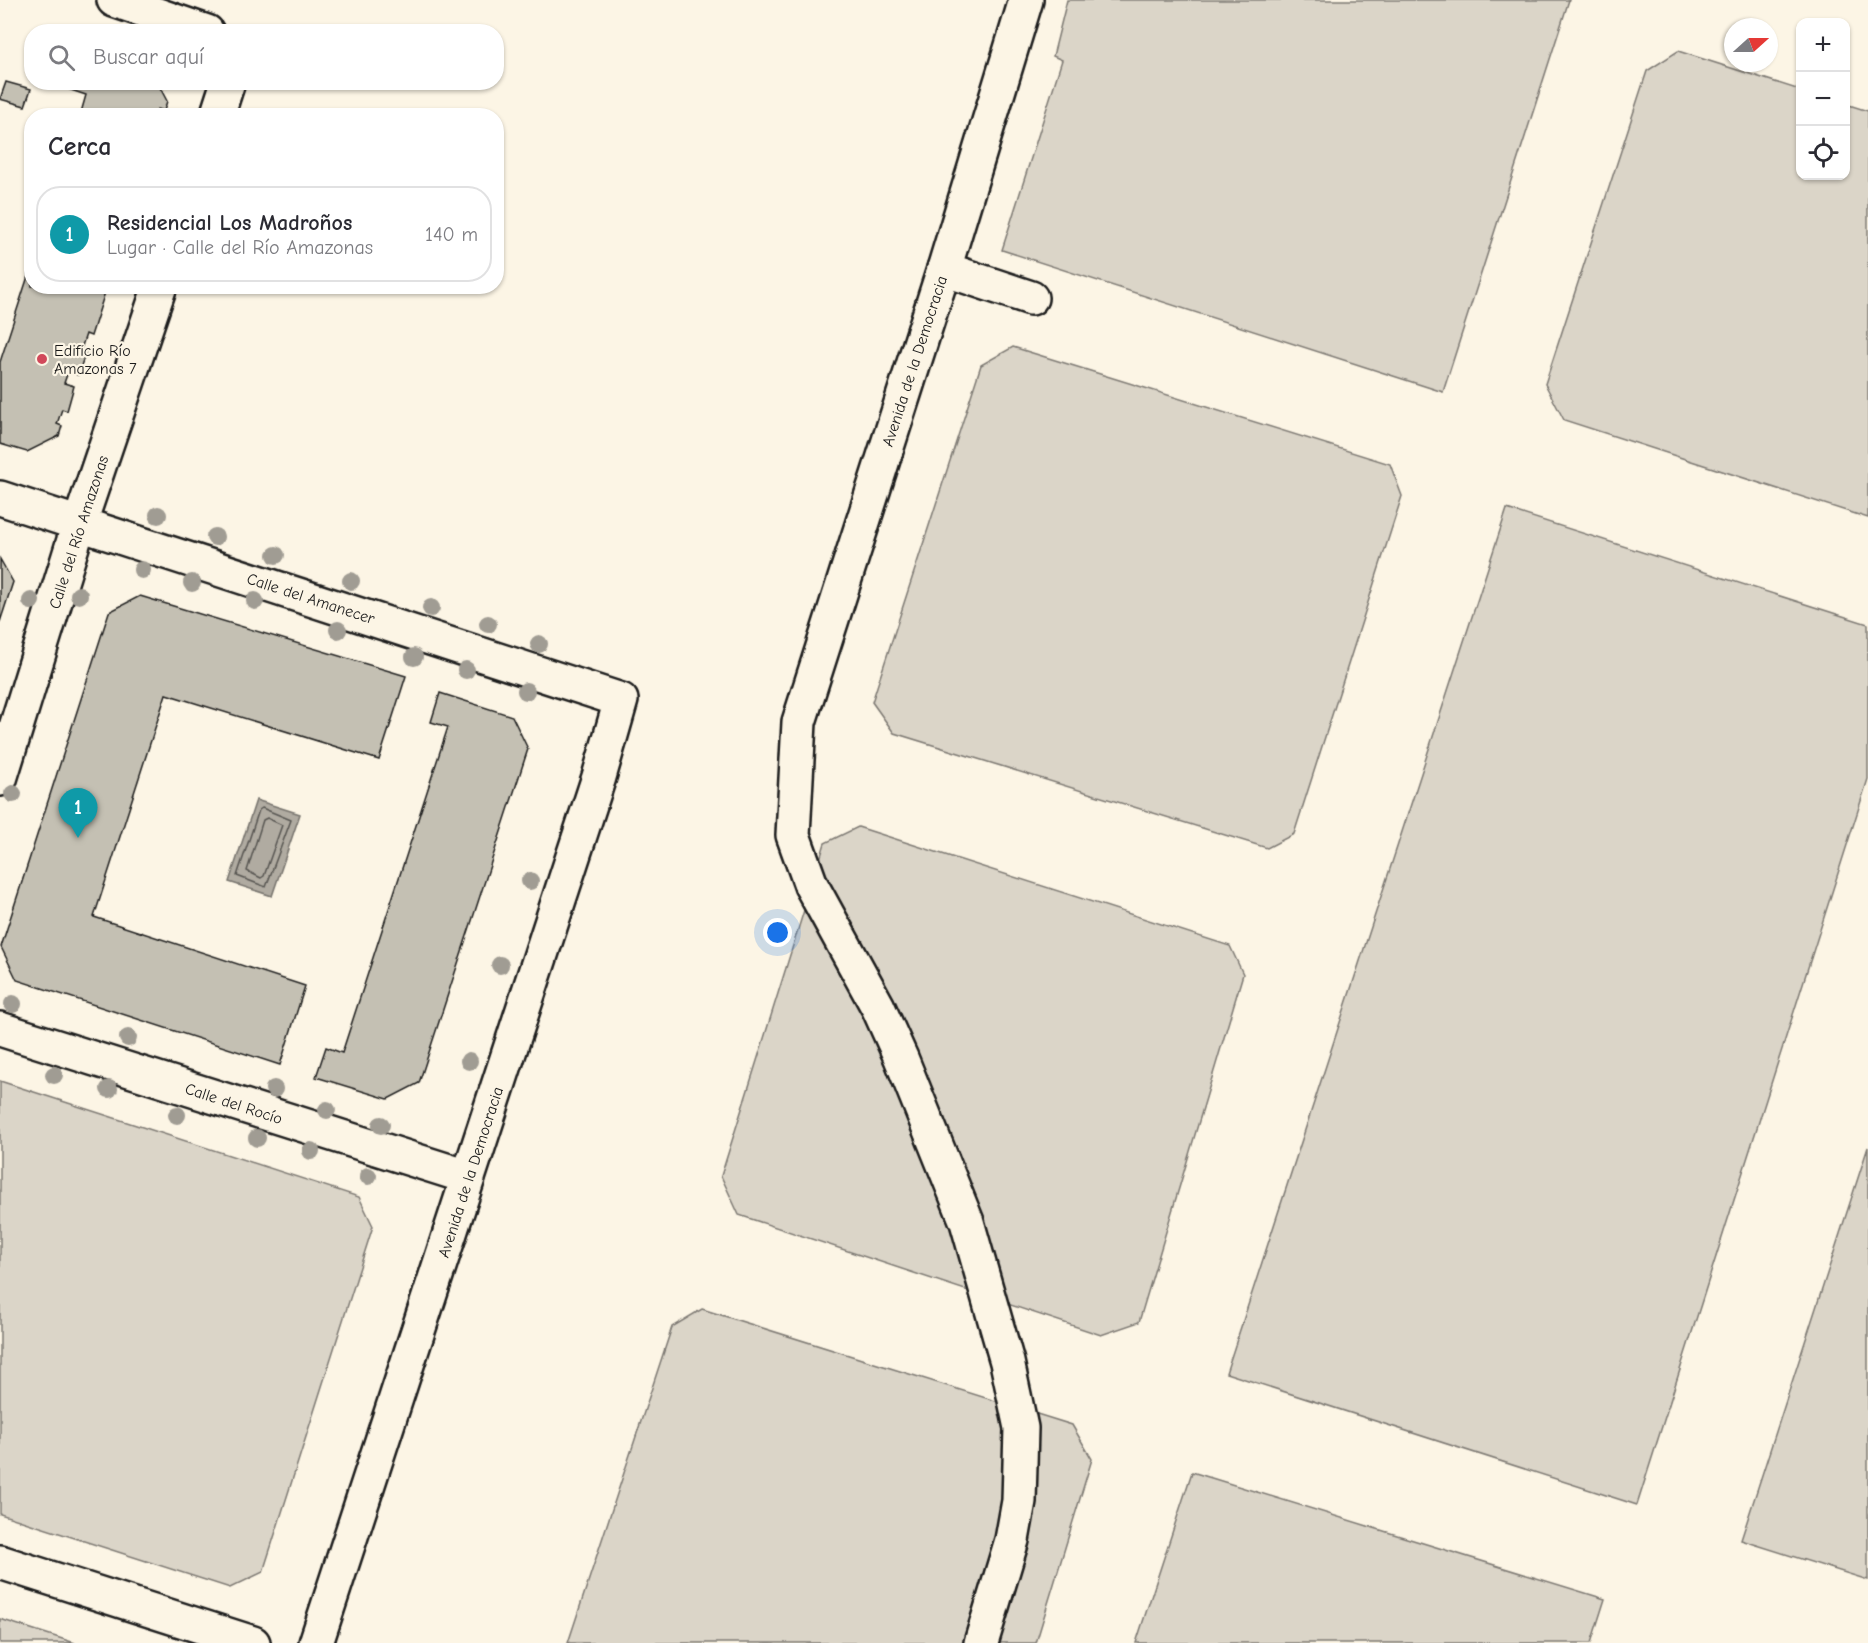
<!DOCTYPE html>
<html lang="es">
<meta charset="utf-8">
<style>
:root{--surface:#fff;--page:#f7f7f7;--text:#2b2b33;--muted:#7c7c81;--line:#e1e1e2;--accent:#d1495b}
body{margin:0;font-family:"Comic Neue",sans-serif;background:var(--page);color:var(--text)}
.controls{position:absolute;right:18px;top:18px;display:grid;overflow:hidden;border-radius:12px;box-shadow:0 2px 4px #0004}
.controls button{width:54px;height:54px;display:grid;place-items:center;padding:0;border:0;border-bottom:2px solid var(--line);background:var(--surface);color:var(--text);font:30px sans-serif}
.compass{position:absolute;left:1724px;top:18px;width:54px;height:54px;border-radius:50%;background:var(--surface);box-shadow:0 2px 4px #0004;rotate:69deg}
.you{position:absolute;left:778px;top:933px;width:21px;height:21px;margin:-15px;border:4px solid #fff;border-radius:50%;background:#1a73e8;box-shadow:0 0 0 9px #1a73e833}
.badge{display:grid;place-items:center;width:39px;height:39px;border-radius:50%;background:var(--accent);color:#fff;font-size:20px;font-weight:700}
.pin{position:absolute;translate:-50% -50px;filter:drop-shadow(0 2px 3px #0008)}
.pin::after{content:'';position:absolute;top:32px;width:21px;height:18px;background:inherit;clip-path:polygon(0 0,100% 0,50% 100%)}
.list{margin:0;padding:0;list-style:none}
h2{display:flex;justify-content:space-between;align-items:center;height:78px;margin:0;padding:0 24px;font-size:26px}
h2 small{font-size:20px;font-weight:400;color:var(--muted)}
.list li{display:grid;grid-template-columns:39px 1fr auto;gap:18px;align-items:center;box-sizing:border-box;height:96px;margin:0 12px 12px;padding:0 12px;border:2px solid var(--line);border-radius:24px}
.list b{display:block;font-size:22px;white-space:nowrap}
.list p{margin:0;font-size:20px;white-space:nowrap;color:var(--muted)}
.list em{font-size:20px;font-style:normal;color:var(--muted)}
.icon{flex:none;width:33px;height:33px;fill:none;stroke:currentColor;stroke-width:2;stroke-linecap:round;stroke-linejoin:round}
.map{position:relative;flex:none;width:1868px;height:1643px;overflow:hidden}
.search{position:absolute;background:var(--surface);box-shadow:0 2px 4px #0004;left:24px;top:24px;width:480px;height:66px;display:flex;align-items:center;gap:15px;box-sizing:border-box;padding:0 21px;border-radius:24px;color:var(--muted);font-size:22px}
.panel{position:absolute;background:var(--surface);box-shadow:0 2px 4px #0004;left:24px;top:108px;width:480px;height:186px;border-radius:24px}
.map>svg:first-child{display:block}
</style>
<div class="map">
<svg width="1868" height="1643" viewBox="0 0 1868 1643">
<rect width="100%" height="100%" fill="#fcf5e5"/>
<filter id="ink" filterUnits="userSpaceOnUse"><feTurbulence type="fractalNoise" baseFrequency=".0167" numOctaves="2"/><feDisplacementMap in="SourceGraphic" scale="12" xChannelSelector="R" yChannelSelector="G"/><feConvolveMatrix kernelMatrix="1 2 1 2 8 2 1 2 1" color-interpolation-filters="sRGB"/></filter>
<g filter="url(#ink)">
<!-- green -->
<g fill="#dbd5c8" stroke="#7c7872" stroke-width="1.5">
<path d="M1067 0H1569L1443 392 1002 250 1062 60 1053 56Z"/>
<path d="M1678 51 1800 90V176H1846V104L1868 111V518L1564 420 1545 384 1647 71Z"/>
<path d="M1013 347 1390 464 1402 496 1294 834 1267 848 894 733 872 702 981 365Z"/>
<path d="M1507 509 1868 624V779L1637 1505 1226 1373Z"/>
<path d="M858 827 1230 946 1243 974 1139 1322 1101 1335 739 1215 721 1176 825 843Z"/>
<path d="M0 1081 359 1197 373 1226 263 1572 230 1588 0 1514Z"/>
<path d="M1868 1147V1580L1741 1540Z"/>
<path d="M702 1309 1072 1425 1092 1459 1036 1643H568L672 1327Z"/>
<path d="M1192 1472 1605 1599 1591 1643H1136Z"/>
<path d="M0 1619 75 1643H0Z"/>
</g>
<!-- water -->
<path fill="#b0aba1" stroke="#75726c" stroke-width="1.5" d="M256 800 300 814 272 896 229 882Z"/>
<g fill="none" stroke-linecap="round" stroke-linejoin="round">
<!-- shore -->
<g stroke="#575551" stroke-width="1.5">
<path d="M262 808 291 820 266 887 237 876 259 810Z"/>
<path d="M267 818 282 825 264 876 261 878 247 871 263 820Z"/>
</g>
</g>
<!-- building -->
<g fill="#c4c0b3" stroke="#1c1c1c" stroke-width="1.5">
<path d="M32 41V61L26 59Z"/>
<path d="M6 82 31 89 25 106 0 99Z"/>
<path d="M47 82H157L167 101 164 111 158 109 156 116H80L86 95Z"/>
<path d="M32 264V286H107L91 336 86 334 81 349 86 351 78 375 68 372 64 383 74 386 67 411 62 409 57 424 62 426 59 436 27 452 0 444V362Z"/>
<path d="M0 559 13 582 0 622Z"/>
<path d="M140 596 406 676 379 760 166 694 94 917 305 986 280 1065 17 980 1 947 109 612Z"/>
<path d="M440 693 512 716 528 749 419 1083 388 1099 316 1077 326 1047 342 1053 448 727 431 722Z"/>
</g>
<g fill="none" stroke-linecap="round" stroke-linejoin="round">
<!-- minor casing -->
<g stroke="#1c1c1c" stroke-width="38">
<g id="minor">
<path d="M114 0 207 32"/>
<path d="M217 116 228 82"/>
<path d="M944 269 1031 298"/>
<path d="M0 498 621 700 599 777 316 1643"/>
<path d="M0 779 74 540 160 286"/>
<path d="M0 1029 468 1177"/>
<path d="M0 1562 253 1643"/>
</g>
</g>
<!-- major casing -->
<g stroke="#1c1c1c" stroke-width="38">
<path id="major" d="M981 1643 1012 1540 1019 1501 1021 1428 1007 1362 967 1222 901 1058 878 1007 811 885 793 835 799 722 944 269 1026 0"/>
</g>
<!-- minor -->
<use href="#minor" stroke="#fcf5e5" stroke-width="33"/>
<!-- major -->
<use href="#major" stroke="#fcf5e5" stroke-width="33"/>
</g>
<!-- trees -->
<g fill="#a09c93">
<circle cx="158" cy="515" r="9"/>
<circle cx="215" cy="537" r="9"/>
<circle cx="276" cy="555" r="9"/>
<circle cx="142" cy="570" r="9"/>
<circle cx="351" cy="581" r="9"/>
<circle cx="192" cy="583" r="9"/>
<circle cx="79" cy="595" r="9"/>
<circle cx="31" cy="601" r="9"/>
<circle cx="255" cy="601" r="9"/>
<circle cx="431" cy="608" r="9"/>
<circle cx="488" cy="624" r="9"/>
<circle cx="338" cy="630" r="9"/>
<circle cx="539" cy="644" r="9"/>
<circle cx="414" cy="657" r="9"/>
<circle cx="466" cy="670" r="9"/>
<circle cx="526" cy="691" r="9"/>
<circle cx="13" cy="794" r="9"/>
<circle cx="530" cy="881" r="9"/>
<circle cx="500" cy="965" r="9"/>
<circle cx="13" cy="1004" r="9"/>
<circle cx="128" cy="1038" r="9"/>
<circle cx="469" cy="1061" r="9"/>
<circle cx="54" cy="1075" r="9"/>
<circle cx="109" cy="1089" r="9"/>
<circle cx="274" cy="1089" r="9"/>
<circle cx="327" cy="1110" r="9"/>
<circle cx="177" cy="1115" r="9"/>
<circle cx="381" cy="1125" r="9"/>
<circle cx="257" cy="1138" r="9"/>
<circle cx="311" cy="1151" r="9"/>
<circle cx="368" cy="1176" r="9"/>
</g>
</g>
<!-- markers -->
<circle fill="#d1495b" stroke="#fcf5e5" stroke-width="2" cx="42" cy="359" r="6"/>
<g text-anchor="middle" stroke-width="4.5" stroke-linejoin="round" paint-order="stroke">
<!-- poi labels -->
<g font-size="16" fill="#1c1c1c" stroke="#fcf5e5" text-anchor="start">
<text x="54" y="356">Edificio Río<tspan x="54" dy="18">Amazonas 7</tspan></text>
</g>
<!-- street labels -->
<g font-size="16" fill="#1c1c1c" stroke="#fcf5e5">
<text transform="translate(914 361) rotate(-72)" y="6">Avenida de la Democracia</text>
<text transform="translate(78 532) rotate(-72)" y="6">Calle del Río Amazonas</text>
<text transform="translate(311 598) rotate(18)" y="6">Calle del Amanecer</text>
<text transform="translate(234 1103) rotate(18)" y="6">Calle del Rocío</text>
<text transform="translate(470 1172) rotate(-72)" y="6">Avenida de la Democracia</text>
</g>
</g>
</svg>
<div class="controls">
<button>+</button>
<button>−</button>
<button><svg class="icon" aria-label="locate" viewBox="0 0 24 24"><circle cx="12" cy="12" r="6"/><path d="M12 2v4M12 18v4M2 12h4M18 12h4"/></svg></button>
</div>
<svg class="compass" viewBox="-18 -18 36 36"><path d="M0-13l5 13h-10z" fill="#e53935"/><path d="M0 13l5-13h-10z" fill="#7c7c81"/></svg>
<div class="you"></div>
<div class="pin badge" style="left:78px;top:838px;background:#0f9aa8">1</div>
<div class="search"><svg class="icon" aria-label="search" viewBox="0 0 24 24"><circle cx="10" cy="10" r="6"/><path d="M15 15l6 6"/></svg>Buscar aquí</div>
<section class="panel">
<h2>Cerca<small></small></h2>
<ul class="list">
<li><span class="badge" style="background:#0f9aa8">1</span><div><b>Residencial Los Madroños</b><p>Lugar · Calle del Río Amazonas</p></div><em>140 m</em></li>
</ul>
</section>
</div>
